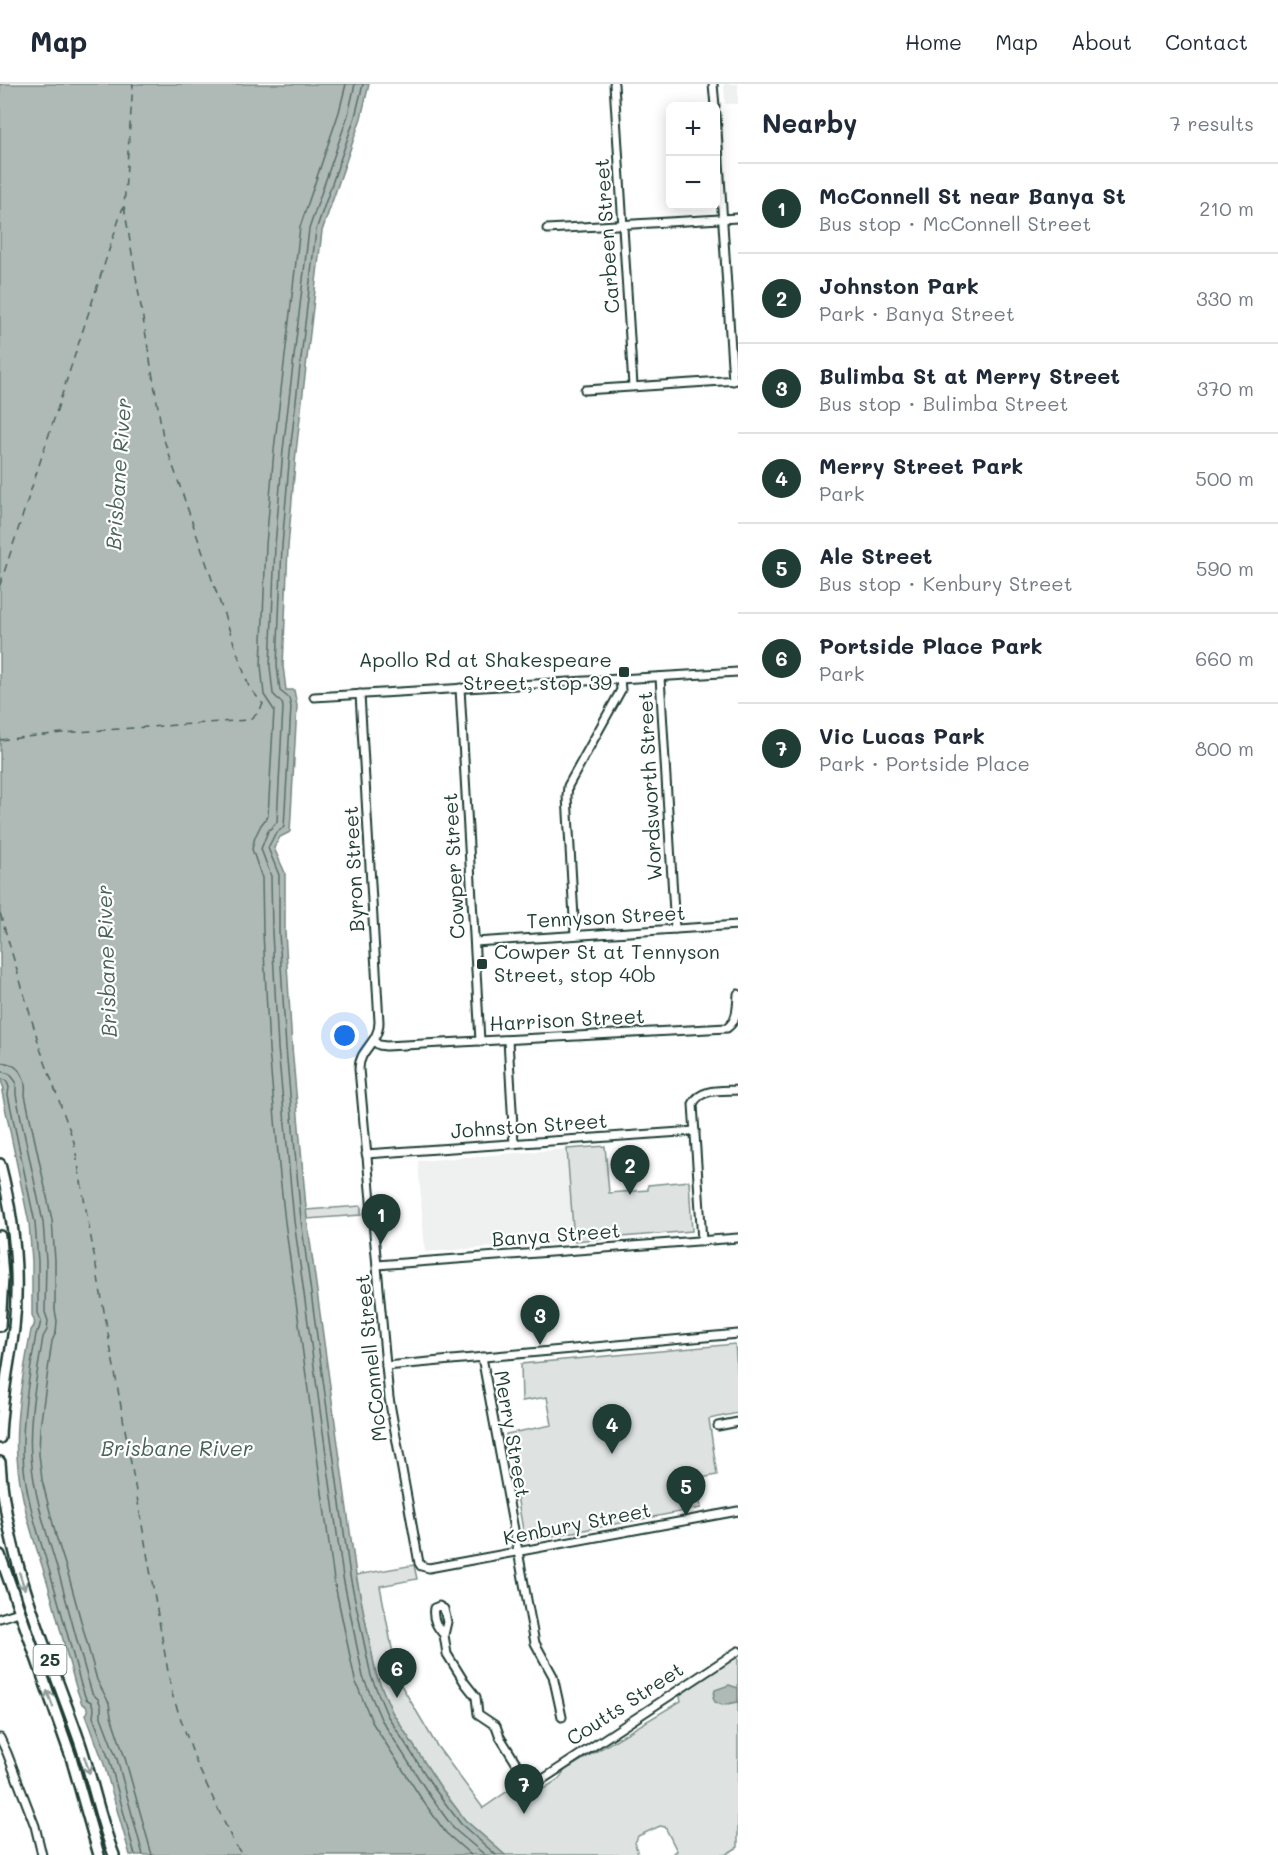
<!DOCTYPE html>
<meta charset="utf-8">
<style>
:root{--surface:#fff;--page:#f2f2f3;--text:#1f2937;--muted:#747a83;--line:#e0e1e3;--accent:#1f3d34}
body{margin:0;font-family:Mali,sans-serif;background:var(--page);color:var(--text)}
.controls{position:absolute;right:18px;top:18px;display:grid;overflow:hidden;border-radius:9px;box-shadow:0 3px 15px #0003}
.controls button{width:54px;height:54px;display:grid;place-items:center;padding:0;border:0;border-bottom:2px solid var(--line);background:var(--surface);color:var(--text);font:30px sans-serif}
.you{position:absolute;left:345px;top:952px;width:21px;height:21px;margin:-15px;border:4px solid #fff;border-radius:50%;background:#1a73e8;box-shadow:0 0 0 9px #1a73e833}
.badge{display:grid;place-items:center;width:39px;height:39px;border-radius:50%;background:var(--accent);color:#fff;font-size:20px;font-weight:700}
.pin{position:absolute;translate:-50% -50px;filter:drop-shadow(0 2px 3px #0008)}
.pin::after{content:'';position:absolute;top:32px;width:21px;height:18px;background:inherit;clip-path:polygon(0 0,100% 0,50% 100%)}
.list{margin:0;padding:0;list-style:none}
h2{display:flex;justify-content:space-between;align-items:center;height:78px;margin:0;padding:0 24px;font-size:26px}
h2 small{font-size:20px;font-weight:400;color:var(--muted)}
.list li{display:grid;grid-template-columns:39px 1fr auto;gap:18px;align-items:center;box-sizing:border-box;height:90px;padding:0 24px;border-top:2px solid var(--line)}
.list b{display:block;font-size:22px;white-space:nowrap}
.list p{margin:0;font-size:20px;white-space:nowrap;color:var(--muted)}
.list em{font-size:20px;font-style:normal;color:var(--muted)}
.map{position:relative;flex:none;width:738px;height:1771px;overflow:hidden}
header{display:flex;align-items:center;gap:36px;box-sizing:border-box;height:84px;padding:0 30px;background:var(--surface);border-bottom:2px solid var(--line)}
header strong{font-size:28px}
nav{display:flex;gap:33px;margin-inline-start:auto;font-size:21px}
main{display:flex}
aside{flex:1;background:var(--surface)}
.map>svg:first-child{display:block}
</style>
<header>
<strong>Map</strong>
<nav><a>Home</a><a>Map</a><a>About</a><a>Contact</a></nav>
</header>
<main>
<div class="map">
<svg width="738" height="1771" viewBox="0 0 738 1771">
<rect width="100%" height="100%" fill="#fff"/>
<filter id="ink" filterUnits="userSpaceOnUse"><feTurbulence type="fractalNoise" baseFrequency=".0167" numOctaves="2"/><feDisplacementMap in="SourceGraphic" scale="12" xChannelSelector="R" yChannelSelector="G"/><feConvolveMatrix kernelMatrix="1 2 1 2 8 2 1 2 1" color-interpolation-filters="sRGB"/></filter>
<g filter="url(#ink)">
<!-- built -->
<g fill="#eef1f0">
<path d="M724 0H738V20H725Z"/>
<path d="M567 1065 574 1157 425 1168 418 1077Z"/>
</g>
<!-- green -->
<g fill="#dee3e2" stroke="#7e908b" stroke-width="1.5">
<path d="M605 1062 609 1109 648 1106V1101L689 1097 692 1147 574 1157 567 1065Z"/>
<path d="M361 1122V1131L307 1135 306 1126Z"/>
<path d="M735 1260 738 1296V1329L709 1335 717 1391 696 1395 701 1424 525 1457 506 1350 552 1341 547 1313 522 1317 521 1280Z"/>
<path d="M414 1481 417 1495 380 1502 398 1596 437 1662 483 1724 518 1700 528 1715 559 1695 565 1686 681 1617 679 1608 738 1570V1763L725 1771H673L672 1770 677 1767 665 1743 660 1742 638 1752 635 1759 638 1771H505L465 1736 441 1704 392 1628 376 1590 356 1491Z"/>
</g>
<!-- water -->
<g fill="#afbab7" stroke="#758883" stroke-width="1.5">
<path d="M0 0H369L361 34 322 147 296 368 288 463 283 582 286 606H294L297 622 290 748 280 753 274 764 285 789V848L292 963 307 1135 356 1491 376 1590 392 1628 441 1704 465 1736 505 1771H130L104 1680 86 1631 88 1627 86 1622 82 1620 76 1603C66 1568 57 1532 47 1497 34 1457 20 1416 17 1373 14 1331 24 1288 31 1246 36 1241 35 1237 32 1231V1177L29 1139 2 1008 4 1005 0 994Z"/>
<path d="M729 1601 738 1604V1618L722 1621 715 1618 713 1614 715 1606Z"/>
</g>
<g fill="none" stroke-linecap="round" stroke-linejoin="round">
<!-- shore -->
<g stroke="#596f68" stroke-width="1.5">
<path d="M346 0 339 28 300 143 274 366 266 461 261 581 264 611 274 626 268 732 261 741 255 753 252 765 262 794 263 848 269 965 279 1082 285 1138 334 1496 355 1596 372 1638 423 1717 446 1749 471 1771"/>
<path d="M355 0 348 31 309 145 283 366 275 462 270 582 273 610 282 619 283 623 277 738 268 747 261 765 271 792 272 848 278 964 294 1137 343 1493 363 1593 381 1635 430 1712 454 1745 485 1771"/>
<path d="M363 0 355 33 316 146 290 368 282 462 277 581 280 607 289 614 291 623 284 743 275 750 268 764 279 791V848L286 964 301 1136 350 1492 371 1592 387 1631 436 1707 461 1740 496 1771"/>
<path d="M0 978C19 979 27 993 25 1011L52 1136 55 1176V1226L57 1237 56 1248 52 1257 40 1344 39 1370 42 1396 56 1452 69 1493 97 1596 109 1619 111 1632 125 1674 152 1771"/>
<path d="M0 987 10 990 16 998V1011L43 1138 46 1177 45 1228 48 1237 47 1246 43 1253C37 1292 28 1333 31 1372 34 1415 49 1456 61 1497 70 1531 79 1565 89 1599L92 1609 98 1615 101 1622V1633L117 1675 143 1771"/>
<path d="M0 995 6 996 9 1003 8 1011 35 1139 38 1177V1229L41 1237 39 1245 36 1250C30 1289 22 1329 23 1369 24 1413 41 1457 53 1499 63 1533 72 1567 81 1601L86 1615 91 1618 94 1625 93 1633 110 1678 135 1771"/>
</g>
<!-- ferry -->
<g stroke="#4a625b" stroke-width="1.5" stroke-dasharray="8 6" stroke-linecap="butt">
<path d="M0 501 123 123"/>
<path d="M0 656 62 649 249 636 258 629 263 620 249 603 163 353 124 122 133 0"/>
<path d="M0 829 41 967 74 1058 172 1610 196 1678 233 1757 242 1771"/>
</g>
<!-- minor casing -->
<g stroke="#1f3d34" stroke-width="11">
<g id="minor">
<path d="M614 0 633 302"/>
<path d="M713 0 715 22"/>
<path d="M716 30 733 297"/>
<path d="M547 145 738 134"/>
<path d="M585 306 738 296"/>
<path d="M660 593 675 845"/>
<path d="M460 604 480 957"/>
<path d="M360 610 379 938C379 959 359 965 359 985L389 1314 419 1479 421 1482 429 1484 738 1427"/>
<path d="M314 613 738 588"/>
<path d="M575 851 567 712 568 702 621 606 620 595"/>
<path d="M475 858 738 841"/>
<path d="M508 956 514 1060"/>
<path d="M373 957 379 961 386 962 727 944C738 936 737 923 738 910"/>
<path d="M366 1070 695 1047"/>
<path d="M702 1157 693 1020C700 1004 722 1007 738 1006"/>
<path d="M377 1181 738 1154"/>
<path d="M482 1273 535 1559 553 1592 562 1633"/>
<path d="M386 1282 738 1250"/>
<path d="M718 1342 738 1338"/>
<path d="M0 1534 19 1528"/>
<path d="M444 1551C437 1543 432 1535 434 1524L439 1522 444 1525 447 1538 444 1551 447 1570 465 1599 476 1613 478 1630 496 1642 500 1653 531 1703 738 1567"/>
<path d="M0 1654 7 1669 35 1742 42 1771"/>
</g>
</g>
<!-- highway casing -->
<g stroke="#1f3d34" stroke-width="14">
<g id="highway">
<path d="M0 1080C14 1134 20 1188 14 1244 9 1281 1 1316 0 1354"/>
<path d="M0 1152 3 1194 0 1242"/>
<path d="M0 1378C6 1475 46 1563 78 1653 92 1692 99 1733 114 1771"/>
<path d="M0 1471 71 1673 99 1771"/>
</g>
</g>
<!-- minor -->
<use href="#minor" stroke="#fff" stroke-width="7"/>
<!-- highway -->
<use href="#highway" stroke="#fff" stroke-width="9"/>
</g>
<!-- one-way arrows -->
<defs><path id="oneway-shaft" d="M-6 0H5M1.5-3L5.5 0L1.5 3" fill="none" stroke-width="1.6" stroke-linecap="round" stroke-linejoin="round" transform="scale(1.5)"/></defs>
<g stroke="#8f9e9a">
<use href="#oneway-shaft" transform="translate(22 1497) rotate(72)"/>
<use href="#oneway-shaft" transform="translate(50 1615) rotate(-110)"/>
<use href="#oneway-shaft" transform="translate(87 1681) rotate(72)"/>
</g>
</g>
<!-- markers -->
<g fill="#1f3d34" stroke="#fff" stroke-width="2">
<rect x="618" y="582" width="12" height="12" rx="3"/>
<rect x="476" y="874" width="12" height="12" rx="3"/>
</g>
<g text-anchor="middle" stroke-width="4.5" stroke-linejoin="round" paint-order="stroke">
<!-- shield labels -->
<rect fill="#fff" stroke="#627771" stroke-width="1.5" x="33.5" y="1561" width="33" height="30" rx="4.5"/>
<g font-size="18" font-weight="bold" fill="#1f3d34">
<text x="50" y="1582">25</text>
</g>
<!-- street labels -->
<g font-size="20" fill="#1f3d34" stroke="#fff">
<text transform="translate(607 152) rotate(-94)" y="7">Carbeen Street</text>
<text transform="translate(650 702) rotate(-93)" y="7">Wordsworth Street</text>
<text transform="translate(454 782) rotate(-93)" y="7">Cowper Street</text>
<text transform="translate(354 785) rotate(-93)" y="7">Byron Street</text>
<text transform="translate(606 833) rotate(-3)" y="7">Tennyson Street</text>
<text transform="translate(567 936) rotate(-3)" y="7">Harrison Street</text>
<text transform="translate(529 1042) rotate(-4)" y="7">Johnston Street</text>
<text transform="translate(556 1151) rotate(-4)" y="7">Banya Street</text>
<text transform="translate(371 1274) rotate(-96)" y="7">McConnell Street</text>
<text transform="translate(512 1350) rotate(80)" y="7">Merry Street</text>
<text transform="translate(577 1440) rotate(-11)" y="7">Kenbury Street</text>
<text transform="translate(625 1620) rotate(-33)" y="7">Coutts Street</text>
</g>
<!-- poi labels -->
<g font-size="20" fill="#1f3d34" stroke="#fff" text-anchor="end">
<text x="612" y="583">Apollo Rd at Shakespeare<tspan x="612" dy="23">Street, stop 39</tspan></text>
<text x="494" y="875" text-anchor="start">Cowper St at Tennyson<tspan x="494" dy="23">Street, stop 40b</tspan></text>
</g>
<!-- water labels -->
<g font-size="21" font-style="italic" fill="#4a625b" stroke="#fff">
<text transform="translate(119 390) rotate(-86)" y="7">Brisbane River</text>
<text transform="translate(107 877) rotate(-92)" y="7">Brisbane River</text>
<text x="177" y="1372">Brisbane River</text>
</g>
</g>
</svg>
<div class="controls">
<button>+</button>
<button>−</button>
</div>
<div class="you"></div>
<div class="pin badge" style="left:381px;top:1160px">1</div>
<div class="pin badge" style="left:630px;top:1111px">2</div>
<div class="pin badge" style="left:540px;top:1261px">3</div>
<div class="pin badge" style="left:612px;top:1370px">4</div>
<div class="pin badge" style="left:686px;top:1432px">5</div>
<div class="pin badge" style="left:397px;top:1614px">6</div>
<div class="pin badge" style="left:524px;top:1730px">7</div>
</div>
<aside>
<h2>Nearby<small>7 results</small></h2>
<ul class="list">
<li><span class="badge">1</span><div><b>McConnell St near Banya St</b><p>Bus stop · McConnell Street</p></div><em>210 m</em></li>
<li><span class="badge">2</span><div><b>Johnston Park</b><p>Park · Banya Street</p></div><em>330 m</em></li>
<li><span class="badge">3</span><div><b>Bulimba St at Merry Street</b><p>Bus stop · Bulimba Street</p></div><em>370 m</em></li>
<li><span class="badge">4</span><div><b>Merry Street Park</b><p>Park</p></div><em>500 m</em></li>
<li><span class="badge">5</span><div><b>Ale Street</b><p>Bus stop · Kenbury Street</p></div><em>590 m</em></li>
<li><span class="badge">6</span><div><b>Portside Place Park</b><p>Park</p></div><em>660 m</em></li>
<li><span class="badge">7</span><div><b>Vic Lucas Park</b><p>Park · Portside Place</p></div><em>800 m</em></li>
</ul>
</aside>
</main>
